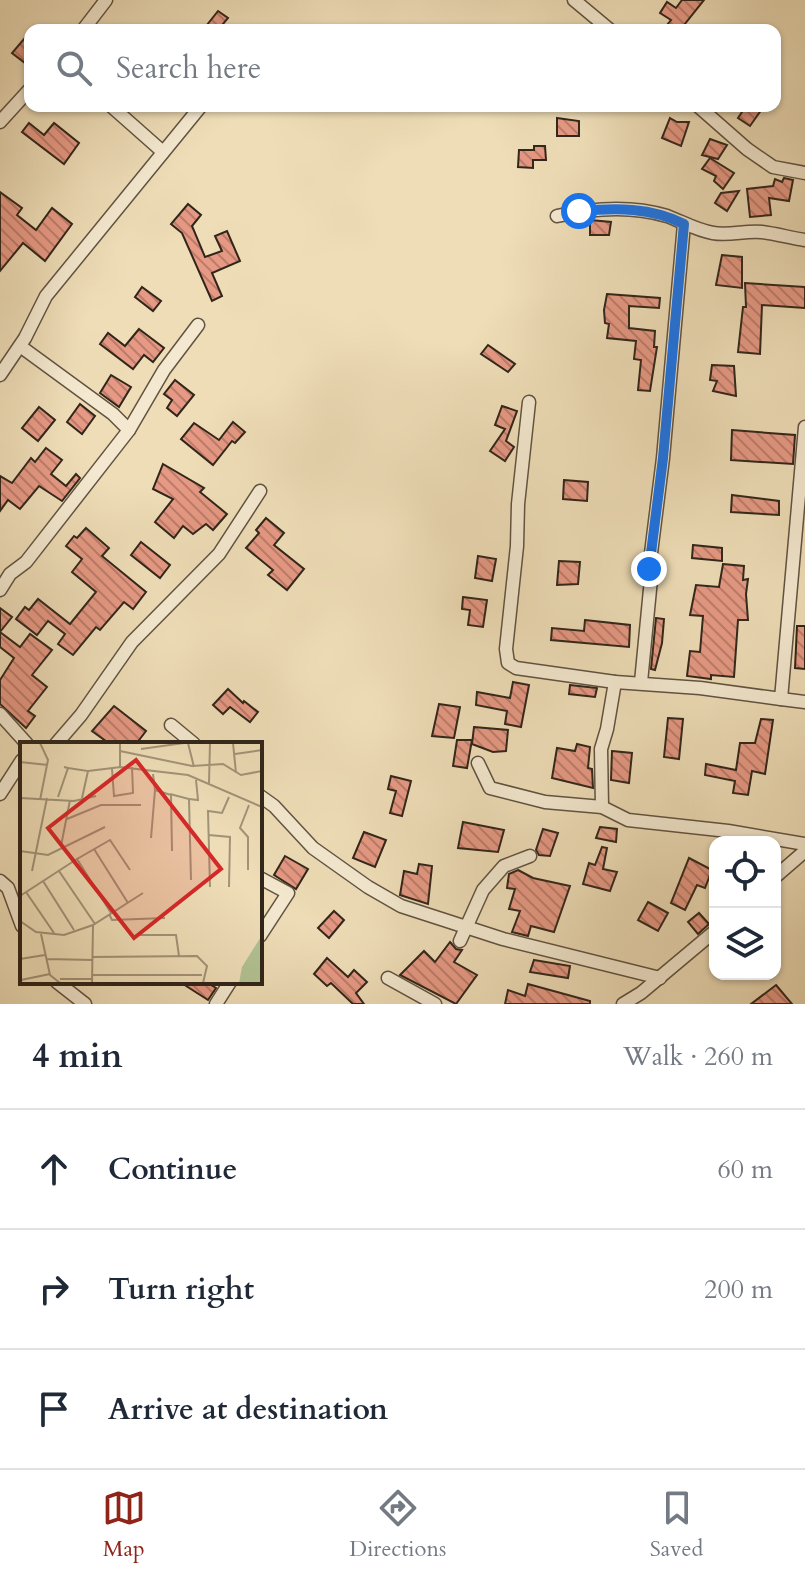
<!DOCTYPE html>
<meta charset="utf-8">
<style>
:root{--surface:#fff;--page:#f2f2f3;--text:#1f2937;--muted:#747a83;--line:#e0e1e3;--accent:#8f2418}
body{margin:0;font-family:Cardo,serif;background:var(--page);color:var(--text)}
.controls{position:absolute;right:24px;bottom:24px;display:grid;overflow:hidden;border-radius:16px;box-shadow:0 2px 6px #0004}
.controls button{width:72px;height:72px;display:grid;place-items:center;padding:0;border:0;border-bottom:2px solid var(--line);background:var(--surface);color:var(--text);font:40px sans-serif}
.stop{position:absolute;width:24px;height:24px;margin:-18px;border:6px solid #1a73e8;border-radius:50%;background:#fff}
.stop.end{background:#1a73e8;border-color:#fff;box-shadow:0 2px 8px #0008}
.list{margin:0;padding:0;list-style:none}
h2{display:flex;justify-content:space-between;align-items:center;height:104px;margin:0;padding:0 32px;font-size:34px}
h2 small{font-size:26px;font-weight:400;color:var(--muted)}
.list li{display:grid;grid-template-columns:52px 1fr auto;gap:24px;align-items:center;box-sizing:border-box;height:120px;padding:0 32px;border-top:2px solid var(--line)}
.list b{display:block;font-size:30px;white-space:nowrap}
.list em{font-size:26px;font-style:normal;color:var(--muted)}
.icon{flex:none;width:44px;height:44px;fill:none;stroke:currentColor;stroke-width:2;stroke-linecap:round;stroke-linejoin:round}
.map{position:relative;flex:none;width:805px;height:1004px;overflow:hidden}
.search{position:absolute;background:var(--surface);box-shadow:0 2px 6px #0004;left:24px;right:24px;top:24px;height:88px;display:flex;align-items:center;gap:20px;box-sizing:border-box;padding:0 28px;border-radius:16px;color:var(--muted);font-size:30px}
.sheet{height:464px;background:var(--surface)}
nav{display:flex;justify-content:space-around;align-items:center;box-sizing:border-box;height:112px;border-top:2px solid var(--line);background:var(--surface);font-size:22px;color:var(--muted)}
nav a{display:grid;justify-items:center;gap:4px}
nav .on{color:var(--accent)}
.map>svg:first-child{display:block}
</style>
<div class="map">
<svg width="805" height="1004" viewBox="0 0 805 1004">
<defs>
<pattern id="building-back-hatch" width="6" height="6" patternUnits="userSpaceOnUse" patternTransform="scale(2)"><rect width="6" height="6" fill="#e69984"/><path d="M-1 5l2 2M0 0l6 6M5-1l2 2" fill="none" stroke="#bb7d6b"/></pattern>
</defs>
<rect width="100%" height="100%" fill="#eeddb7"/>
<filter id="stains"><feTurbulence type="fractalNoise" baseFrequency=".0025" numOctaves="4"/><feColorMatrix values="0 0 0 0 .2 0 0 0 0 .09 0 0 0 0 .02 0 0 0 .5 -.17"/></filter>
<radialGradient id="worn" r=".72"><stop offset=".6" stop-color="#630" stop-opacity="0"/><stop offset="1" stop-color="#630" stop-opacity=".3"/></radialGradient>
<!-- building -->
<g fill="url(#building-back-hatch)" stroke="#31251a" stroke-width="2">
<path d="M682 0H704L680 30H663L671 20 660 13 667 2 676 8Z"/>
<path d="M218 11 228 18 218 30H203Z"/>
<path d="M30 32V67L12 53Z"/>
<path d="M746 106H764L750 126 738 118Z"/>
<path d="M557 118 579 121V136H557Z"/>
<path d="M670 118 677 122H689L681 146 662 138Z"/>
<path d="M29 123 44 135 54 123 79 143 64 164 22 132Z"/>
<path d="M710 139 727 145 718 159 702 155Z"/>
<path d="M534 146H545L546 160H533V168L518 167 519 150H534Z"/>
<path d="M710 158 734 173 723 189 714 181 716 176 702 169Z"/>
<path d="M784 178 793 180 789 201 769 198 771 215 750 217 747 189 773 186 775 179 782 182Z"/>
<path d="M739 191 727 211 715 203 721 193Z"/>
<path d="M0 192 22 208 17 215 36 230 52 208 72 224 45 261 23 243 0 271Z"/>
<path d="M188 204 201 215 192 226 205 257 222 251 215 236 227 231 240 261 212 273 222 296 212 301 182 233 171 224Z"/>
<path d="M590 220 611 222 609 235H590Z"/>
<path d="M722 255 742 257V288L716 285Z"/>
<path d="M745 283 805 287V308L762 305 760 354 738 352 743 307H746Z"/>
<path d="M142 287 161 301 153 311 135 297Z"/>
<path d="M607 294 660 298 659 308 629 306V328L655 331 654 347H657L650 391 638 390 641 360 634 359 636 341 607 338 609 324 605 323 604 310Z"/>
<path d="M139 329 164 348 153 362 144 355 133 369 100 344 108 333 125 346Z"/>
<path d="M488 345 515 364 508 372 481 354Z"/>
<path d="M712 365 734 366 736 396 713 391 717 381 710 380Z"/>
<path d="M111 375 131 387 119 407 100 393Z"/>
<path d="M175 380 194 395 177 416 167 408 172 400 164 394Z"/>
<path d="M80 404 95 416 82 434 67 422Z"/>
<path d="M502 406 517 411 506 441 514 447 505 461 490 451 505 429 495 425Z"/>
<path d="M39 407 55 420 38 441 22 428Z"/>
<path d="M233 422 245 432 235 443 232 441 213 465 181 439 194 423 219 440Z"/>
<path d="M732 430 795 435 793 464 731 460Z"/>
<path d="M46 448 62 460 51 474 66 486 76 474 80 478 62 501 39 486 20 509 8 500 0 511V476L12 483 31 458 35 462Z"/>
<path d="M163 464 204 488 200 492 227 514 213 530 206 524 193 534 183 526 174 538 155 522 173 499 153 489Z"/>
<path d="M564 480 588 482 587 501 563 499Z"/>
<path d="M732 495 779 501V515L731 512Z"/>
<path d="M266 518 284 533 274 545 304 569 287 590 268 575 273 570 246 548 259 533 256 530Z"/>
<path d="M86 528 109 548 102 556 146 592 133 609 124 602 100 630 96 627 73 655 58 644 65 634 48 621 37 635 16 619 25 607 29 610 38 599 70 624 96 592 72 572 82 559 66 546 74 536 77 538Z"/>
<path d="M141 542 170 565 160 578 131 555Z"/>
<path d="M693 545 722 548V561L692 558Z"/>
<path d="M478 556 496 559 492 581 475 578Z"/>
<path d="M559 561 580 562 578 584 557 585Z"/>
<path d="M723 564 744 566 743 580 748 579 746 594 748 620H738L734 677 711 675V679L687 676 690 651 700 652 703 616 690 615 696 585 719 587Z"/>
<path d="M463 597 487 600 483 627 468 625 470 610 462 609Z"/>
<path d="M0 608 12 617 0 632 20 647 30 634 52 650 32 675 47 687 28 711 35 716 26 728 0 704V680L14 658 0 647Z"/>
<path d="M656 618 664 619 662 643 655 670 651 669Z"/>
<path d="M585 620 630 625 629 647 551 640 552 628 584 631Z"/>
<path d="M797 626H805V669L795 668Z"/>
<path d="M513 682 529 685 521 727 505 724 507 711 476 705 477 692 510 698Z"/>
<path d="M570 685 597 688 595 697 569 694Z"/>
<path d="M228 689 243 703 244 701 258 712 250 722 230 707 223 714 213 705Z"/>
<path d="M439 704 460 707 454 738 432 736Z"/>
<path d="M114 706 146 731 136 744H110L92 731Z"/>
<path d="M668 718 683 719 679 759 664 757Z"/>
<path d="M761 719 773 720 765 774 752 771 748 795 733 793 735 781 705 775 706 764 736 770 740 743H755Z"/>
<path d="M474 727 508 730 506 751 493 752 472 744Z"/>
<path d="M457 740H472L467 768 453 766Z"/>
<path d="M577 744 590 747 588 768 592 769 593 788 552 778 557 748 575 751Z"/>
<path d="M612 751 632 753 629 783 611 780Z"/>
<path d="M391 776 411 781 402 816 390 813 396 791 388 789Z"/>
<path d="M463 822 504 830 498 852 458 848Z"/>
<path d="M600 827 617 829 616 842 596 838Z"/>
<path d="M543 829 558 833 550 856 539 855 536 850Z"/>
<path d="M364 832 386 840 375 867 353 858Z"/>
<path d="M602 847 607 848 603 869 617 872 610 891 583 884 589 863 595 865Z"/>
<path d="M285 856 308 869 296 889 274 875Z"/>
<path d="M689 858 712 870 705 888 697 885 685 910 671 903Z"/>
<path d="M419 864 432 866 428 904 400 895 404 871 417 874Z"/>
<path d="M518 870 533 878 570 886 554 932 531 926 528 936 512 932 520 911 509 909 515 889 507 888 509 874Z"/>
<path d="M648 902 668 913 658 931 638 920Z"/>
<path d="M334 911 344 920 329 938 318 928Z"/>
<path d="M699 913 709 924 698 934 688 922Z"/>
<path d="M450 942 456 949 462 950 454 962 477 975 456 1004 400 975 424 951 435 962Z"/>
<path d="M327 958 348 977 354 970 367 982 356 993 364 1004H353L331 983 327 986 314 974Z"/>
<path d="M534 960 570 966 568 978 530 972Z"/>
<path d="M180 982H206L216 988 208 1000Z"/>
<path d="M528 984 590 1001V1004H505L508 990 525 996Z"/>
<path d="M776 985 792 1004H751Z"/>
</g>
<g fill="none" stroke-linecap="round" stroke-linejoin="round">
<!-- minor casing -->
<g stroke="#605341" stroke-width="15">
<g id="minor">
<path d="M574 0 610 30"/>
<path d="M83 30 106 0"/>
<path d="M111 106 163 152"/>
<path d="M698 106 747 149 773 167 805 173"/>
<path d="M0 122 30 89"/>
<path d="M557 216C593 208 631 205 667 216 683 222 696 230 713 233 730 236 746 230 762 232 777 234 791 238 805 240"/>
<path d="M20 346 113 414 129 430"/>
<path d="M0 375 25 338 46 296 201 106"/>
<path d="M529 402 518 504 517 546 506 649 508 663 516 668 615 682 700 688 781 699 805 427"/>
<path d="M0 590 10 574 26 562 129 430 164 370 198 325"/>
<path d="M641 682 651 579 649 569 663 458 684 224"/>
<path d="M781 699 805 702"/>
<path d="M0 714 27 744"/>
<path d="M171 725 194 744"/>
<path d="M56 744 81 715 132 642 219 554 260 491"/>
<path d="M478 763 490 788 545 802 602 807 628 820 728 831 805 844"/>
<path d="M0 794 22 760"/>
<path d="M260 796 274 806 313 848 368 887 401 906 503 939 660 978"/>
<path d="M602 807 601 749 607 729 615 682"/>
<path d="M775 877 805 851"/>
<path d="M260 878 288 893 260 936"/>
<path d="M0 881 8 888 22 926"/>
<path d="M460 941 483 890 504 866 530 856"/>
<path d="M388 978 435 1004"/>
<path d="M57 982 85 1004"/>
<path d="M216 1004 230 982"/>
<path d="M623 1004 641 993 715 931"/>
</g>
</g>
<!-- minor -->
<use href="#minor" stroke="#f4e9d0" stroke-width="12"/>
</g>
<g fill="none" stroke-linecap="round" stroke-linejoin="round">
<!-- route -->
<path stroke="#1a73e8" stroke-width="10" d="M579 211C616 208 650 207 684 224L663 458 649 569"/>
</g>
<!-- overview -->
<g transform="translate(20 742)">
<rect width="242" height="242" fill="#eeddb7"/>
<path d="M242 193V241H219L222 225Z" fill="#b2c293"/>
<path fill="none" stroke="#a29378" stroke-width="2" d="M20 1 28 18 20 58M100 1V25L168 33 242 65M168 1 174 25M213 1 216 31M121 7 164 1M100 9 172 24 203 22 221 33 242 29M215 12 242 8M0 20 28 23M48 26 68 29 62 56M92 27 94 54 113 51 112 25M68 29 101 25M133 32 135 48 151 53 152 109M189 41 190 1M150 52 169 57 171 138M38 55 48 26 44 25M0 56 54 59 76 54M169 57 178 58 176 38M0 69V102M47 77 81 63H121M189 93 210 95 209 145M131 96 135 48M41 104 50 58M74 107 108 161M0 109 28 113 85 85M228 128V95L220 86 229 63M12 129 27 56M39 129 75 182M23 139 54 188M190 145 188 69 202 71 209 55M6 150 34 191M0 154 57 117M91 171 57 117 90 98 110 128M89 172 92 178 145 176M0 179 16 190 44 193 73 183 123 151M21 192 30 233 40 241M120 193H156L159 214M72 215 177 214 187 224 183 241M0 217 25 213M27 217 72 218M72 233H182M40 237H72M1 238 30 232M72 241 73 184"/>
<path fill="#d62828" fill-opacity="0.15" stroke="#d62828" stroke-width="4" d="M116 18 201 127 114 196 28 86Z"/>
<rect width="242" height="242" fill="none" stroke="#31251a" stroke-width="4"/>
</g>
<rect width="100%" height="100%" filter="url(#stains)"/>
<rect width="100%" height="100%" fill="url(#worn)"/>
</svg>
<div class="controls">
<button><svg class="icon" aria-label="locate" viewBox="0 0 24 24"><circle cx="12" cy="12" r="6"/><path d="M12 2v4M12 18v4M2 12h4M18 12h4"/></svg></button>
<button><svg class="icon" aria-label="layers" viewBox="0 0 24 24"><path d="M12 4l9 5-9 5-9-5zM3 14l9 5 9-5"/></svg></button>
</div>
<div class="stop" style="left:579px;top:211px"></div>
<div class="stop end" style="left:649px;top:569px"></div>
<div class="search"><svg class="icon" aria-label="search" viewBox="0 0 24 24"><circle cx="10" cy="10" r="6"/><path d="M15 15l6 6"/></svg>Search here</div>
</div>
<section class="sheet">
<h2>4 min<small>Walk · 260 m</small></h2>
<ul class="list">
<li><svg class="icon" aria-label="ahead" viewBox="0 0 24 24"><path d="M12 20V5M6 11l6-6 6 6"/></svg><div><b>Continue</b></div><em>60 m</em></li>
<li><svg class="icon" aria-label="right" viewBox="0 0 24 24"><path d="M7 20v-9h11M14 6l5 5-5 5"/></svg><div><b>Turn right</b></div><em>200 m</em></li>
<li><svg class="icon" aria-label="arrive" viewBox="0 0 24 24"><path d="M6 21V4h12l-3 4 3 4H6"/></svg><div><b>Arrive at destination</b></div></li>
</ul>
</section>
<nav>
<a class="on"><svg class="icon" aria-label="map" viewBox="0 0 24 24"><path d="M3 6l6-2 6 2 6-2v14l-6 2-6-2-6 2zM9 4v14M15 6v14"/></svg>Map</a>
<a><svg class="icon" aria-label="directions" viewBox="0 0 24 24"><path d="M12 3l9 9-9 9-9-9zM9 14v-3h6M13 9l2 2-2 2"/></svg>Directions</a>
<a><svg class="icon" aria-label="saved" viewBox="0 0 24 24"><path d="M7 4h10v16l-5-4-5 4z"/></svg>Saved</a>
</nav>
